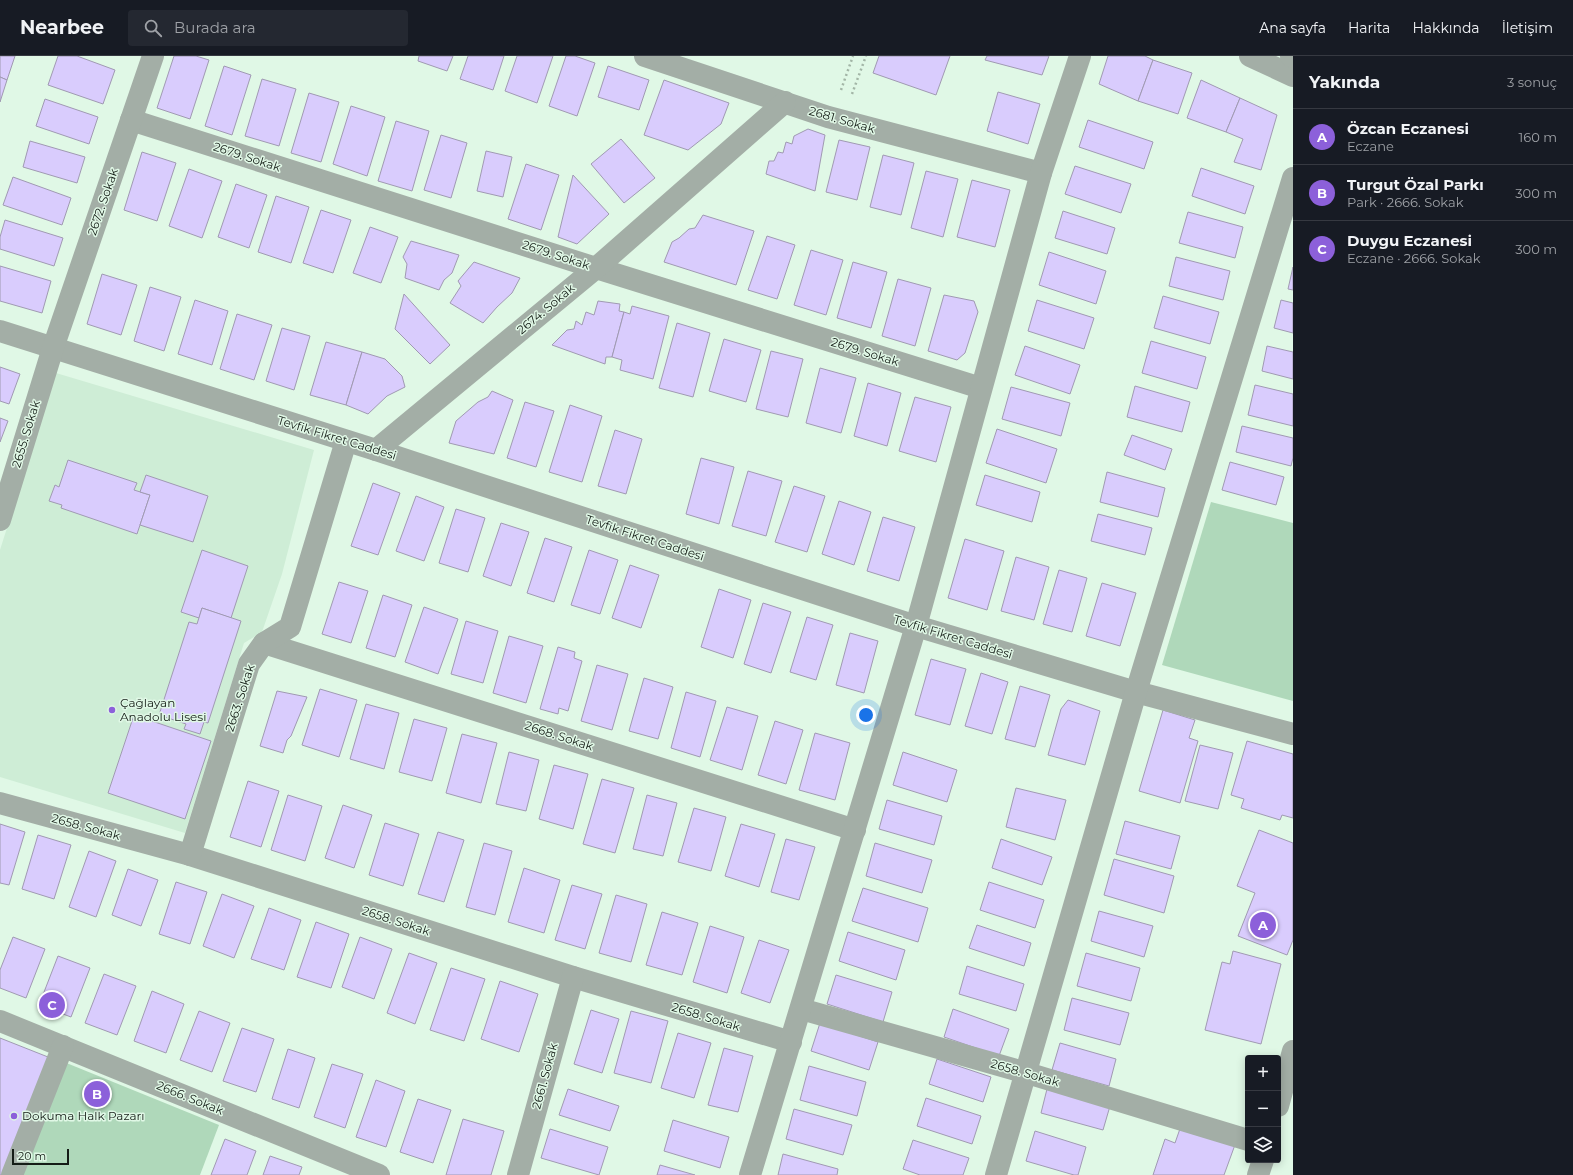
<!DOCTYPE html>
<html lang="tr">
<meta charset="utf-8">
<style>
:root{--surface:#171b24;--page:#242831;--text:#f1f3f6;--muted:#9ea1a6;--line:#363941;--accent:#8c60da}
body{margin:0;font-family:Montserrat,sans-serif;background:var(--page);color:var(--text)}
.controls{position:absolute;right:12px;bottom:12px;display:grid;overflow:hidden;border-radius:4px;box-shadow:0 2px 10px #0003}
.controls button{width:36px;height:36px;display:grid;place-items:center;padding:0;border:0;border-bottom:1px solid var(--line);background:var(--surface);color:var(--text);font:20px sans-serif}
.scale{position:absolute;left:12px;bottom:10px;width:57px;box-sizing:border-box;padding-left:4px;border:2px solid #151d17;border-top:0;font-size:11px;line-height:14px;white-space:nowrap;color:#151d17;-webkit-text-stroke:3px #e0f8e6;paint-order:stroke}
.you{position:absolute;left:866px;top:659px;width:14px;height:14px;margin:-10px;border:3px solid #fff;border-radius:50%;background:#1a73e8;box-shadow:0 0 0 6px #1a73e833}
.badge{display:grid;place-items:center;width:26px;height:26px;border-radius:50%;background:var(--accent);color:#fff;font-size:13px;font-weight:700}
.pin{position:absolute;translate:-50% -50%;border:2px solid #fff;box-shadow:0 1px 4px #0006}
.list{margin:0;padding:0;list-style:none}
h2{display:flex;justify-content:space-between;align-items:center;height:52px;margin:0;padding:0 16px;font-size:17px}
h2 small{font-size:13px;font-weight:400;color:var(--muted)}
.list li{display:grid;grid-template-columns:26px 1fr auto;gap:12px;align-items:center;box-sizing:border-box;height:56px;padding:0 16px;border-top:1px solid var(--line)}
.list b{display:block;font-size:15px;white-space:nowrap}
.list p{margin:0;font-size:13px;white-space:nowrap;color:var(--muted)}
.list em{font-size:13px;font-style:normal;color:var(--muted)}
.icon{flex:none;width:22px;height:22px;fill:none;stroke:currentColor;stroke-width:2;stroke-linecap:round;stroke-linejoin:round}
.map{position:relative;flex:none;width:1293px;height:1119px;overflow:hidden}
header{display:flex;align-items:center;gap:24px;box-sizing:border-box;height:56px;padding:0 20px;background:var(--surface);border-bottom:1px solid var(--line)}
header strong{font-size:19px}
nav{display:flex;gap:22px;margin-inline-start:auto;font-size:14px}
.search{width:280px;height:36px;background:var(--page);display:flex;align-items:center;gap:10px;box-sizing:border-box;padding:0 14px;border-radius:4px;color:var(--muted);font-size:15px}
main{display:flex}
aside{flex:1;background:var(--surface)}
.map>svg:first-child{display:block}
</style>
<header>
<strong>Nearbee</strong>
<div class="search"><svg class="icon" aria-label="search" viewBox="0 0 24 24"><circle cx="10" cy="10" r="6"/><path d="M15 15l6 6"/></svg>Burada ara</div>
<nav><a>Ana sayfa</a><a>Harita</a><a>Hakkında</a><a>İletişim</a></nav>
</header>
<main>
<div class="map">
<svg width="1293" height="1119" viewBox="0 0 1293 1119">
<rect width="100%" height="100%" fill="#e0f8e6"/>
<!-- built -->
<path fill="#ceedd6" d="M56 317 314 394 282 518 262 576 244 587 185 777 0 721V494Z"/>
<!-- green -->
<g fill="#afd8ba">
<path d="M1211 446 1293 467V645L1162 609Z"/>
<path d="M64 1006 219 1069 200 1119H20Z"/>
</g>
<!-- building -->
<g fill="#d9ccfd" stroke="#a09ab2">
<path d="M0 0H15L7 24 0 21Z"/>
<path d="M58 0H77L115 14 103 48 48 29Z"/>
<path d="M174 0H196L209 4 190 63 157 52Z"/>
<path d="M419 0H453L447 15 418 5Z"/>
<path d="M468 0H504L493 34 460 23Z"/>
<path d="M517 0H553L537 47 505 35Z"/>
<path d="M566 0H575L595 7 577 60 549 50Z"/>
<path d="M879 0H950L936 39 873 17Z"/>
<path d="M987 0H1049L1042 19 985 4Z"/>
<path d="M1108 0H1145L1153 4 1138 45 1099 28Z"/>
<path d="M1153 4 1192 17 1178 58 1138 45Z"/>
<path d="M224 10 251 19 232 79 205 70Z"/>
<path d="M608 10 649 24 639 54 598 41Z"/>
<path d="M0 21 7 24 0 46Z"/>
<path d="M262 23 296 33 279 90 245 80Z"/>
<path d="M664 24 729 47 721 68 688 94 644 79Z"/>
<path d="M1201 24 1240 42 1226 76 1187 62Z"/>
<path d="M998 36 1040 48 1028 88 987 75Z"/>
<path d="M309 37 339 46 321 106 291 97Z"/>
<path d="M1240 42 1277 59 1261 114 1234 106 1243 83 1226 76Z"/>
<path d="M45 43 98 61 89 88 36 70Z"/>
<path d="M351 50 385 61 367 120 333 108Z"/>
<path d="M1088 64 1153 86 1144 113 1079 91Z"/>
<path d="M396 65 429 75 412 135 378 125Z"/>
<path d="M808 73 825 79 815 135 766 118 769 105H774L778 96 783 97 786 86 792 88 794 80Z"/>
<path d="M441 79 467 87 451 142 424 134Z"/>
<path d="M621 83 655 122 624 147 591 108Z"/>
<path d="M839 84 870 91 857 144 826 136Z"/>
<path d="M30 85 85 101 77 127 23 111Z"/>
<path d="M486 95 512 101 503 141 477 135Z"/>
<path d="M142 96 176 107 157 165 124 154Z"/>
<path d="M883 99 914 107 901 159 870 151Z"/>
<path d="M526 108 559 119 541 174 508 163Z"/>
<path d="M1075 110 1131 128 1121 157 1065 138Z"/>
<path d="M1201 112 1254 130 1245 158 1192 140Z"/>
<path d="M189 113 222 125 202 182 169 170Z"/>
<path d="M926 115 958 123 943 181 911 172Z"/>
<path d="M573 119 609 158 577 188 558 181Z"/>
<path d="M13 121 71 142 62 169 3 149Z"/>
<path d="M972 124 1010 134 995 191 957 181Z"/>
<path d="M236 128 267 139 249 192 218 181Z"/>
<path d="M276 140 309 151 291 207 258 196Z"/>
<path d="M321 154 351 164 333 217 303 207Z"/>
<path d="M1063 155 1115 172 1107 198 1055 182Z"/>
<path d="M1188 156 1243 171 1235 202 1179 187Z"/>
<path d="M703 159 754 175 736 229 664 206 672 186 679 182 689 173 695 172Z"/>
<path d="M5 164 63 182 54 210 0 193V181Z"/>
<path d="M370 171 398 181 381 227 353 217Z"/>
<path d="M767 180 795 189 777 243 748 234Z"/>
<path d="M411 185 459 199 452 217 444 224 439 234 405 222 407 208 403 201Z"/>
<path d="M811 194 843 204 826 259 794 249Z"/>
<path d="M1049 196 1106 215 1096 248 1039 229Z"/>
<path d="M1176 201 1230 215 1223 244 1169 230Z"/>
<path d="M474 206 520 222 512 237 497 251 483 267 450 247 461 230 458 225Z"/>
<path d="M853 206 887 216 871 272 837 262Z"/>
<path d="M0 210 51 225 42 257 0 245Z"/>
<path d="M1293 211V234L1288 233Z"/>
<path d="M102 218 137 229 121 279 87 268Z"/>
<path d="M898 223 931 232 915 290 882 280Z"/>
<path d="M150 231 181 241 164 295 134 285Z"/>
<path d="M404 238 450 289 430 308 395 273Z"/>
<path d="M944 239 974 245 978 256 965 297 957 304 928 295Z"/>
<path d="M1163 240 1219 256 1210 288 1154 272Z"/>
<path d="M195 244 228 255 212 309 178 298Z"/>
<path d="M1037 244 1094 262 1084 293 1028 275Z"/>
<path d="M1281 244 1293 247V277L1274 272Z"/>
<path d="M598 245 620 248 619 255 624 256 612 301H606L605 308 552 289 567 274 574 273 576 265 582 269 586 256 594 259Z"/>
<path d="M632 250 669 260 653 323 620 314 622 304 612 301 624 256 630 258Z"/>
<path d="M237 258 272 269 254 324 220 313Z"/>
<path d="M677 267 710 277 693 341 659 332Z"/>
<path d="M282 272 310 280 294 334 266 325Z"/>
<path d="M724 283 761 294 746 346 709 335Z"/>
<path d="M1151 285 1206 301 1197 333 1142 317Z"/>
<path d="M326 286 362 296 346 349 310 339Z"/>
<path d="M1025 290 1080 309 1070 338 1015 319Z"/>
<path d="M1267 290 1293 296V323L1262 315Z"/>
<path d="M771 295 803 303 788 361 756 353Z"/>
<path d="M362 296 385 303 402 320 405 331 387 340 368 358 346 349Z"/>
<path d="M0 311 20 318 9 348 0 345Z"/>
<path d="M820 312 856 322 841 377 806 367Z"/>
<path d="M868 327 901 337 887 390 854 380Z"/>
<path d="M1255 329 1293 338V370L1248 359Z"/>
<path d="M1135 330 1190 346 1182 376 1127 361Z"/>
<path d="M1011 331 1070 347 1061 380 1002 363Z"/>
<path d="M492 335 513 344 494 398 449 387 456 365 478 346 488 341Z"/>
<path d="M915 341 951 351 936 406 899 395Z"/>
<path d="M525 346 554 355 536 411 507 402Z"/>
<path d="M570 349 602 360 582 426 549 416Z"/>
<path d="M0 362 8 365 0 386Z"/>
<path d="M1242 370 1293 382V402L1291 410 1236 396Z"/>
<path d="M997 373 1057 393 1046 427 986 407Z"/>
<path d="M615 374 642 383 626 438 598 430Z"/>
<path d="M1132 379 1172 393 1165 414 1124 399Z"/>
<path d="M701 402 734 411 719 468 686 458Z"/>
<path d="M68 404 137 427 134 434 150 439 137 478 61 452 62 449 49 445 55 429 59 431Z"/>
<path d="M1230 406 1284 421 1276 449 1222 434Z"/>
<path d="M748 415 782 425 766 480 732 470Z"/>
<path d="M1107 416 1165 432 1158 461 1100 446Z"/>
<path d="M146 419 208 440 193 486 140 469 150 439 140 436Z"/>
<path d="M985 419 1040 436 1032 466 976 449Z"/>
<path d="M373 427 400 437 378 499 351 490Z"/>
<path d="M794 430 825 440 807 496 775 486Z"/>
<path d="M416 440 444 451 424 505 396 495Z"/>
<path d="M839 445 871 456 854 509 822 498Z"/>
<path d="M456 453 485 462 468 516 439 507Z"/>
<path d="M1098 458 1152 472 1145 499 1091 485Z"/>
<path d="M883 461 915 471 899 525 867 515Z"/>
<path d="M501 467 529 476 511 530 483 520Z"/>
<path d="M545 482 572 491 554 546 527 537Z"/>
<path d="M965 483 1004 495 987 554 948 542Z"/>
<path d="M202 494 248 510 231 562 202 552 199 562 181 556Z"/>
<path d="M589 494 618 504 600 558 571 549Z"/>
<path d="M1016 501 1049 511 1034 564 1001 555Z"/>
<path d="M630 509 659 519 641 572 612 562Z"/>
<path d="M1059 514 1087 522 1072 576 1043 568Z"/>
<path d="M339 526 368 535 351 587 322 578Z"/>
<path d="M1102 527 1136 537 1120 590 1086 580Z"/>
<path d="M719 533 751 544 733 602 701 591Z"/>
<path d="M383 539 412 549 395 601 366 592Z"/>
<path d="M763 547 791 556 771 617 744 608Z"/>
<path d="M424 551 458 563 438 618 405 606Z"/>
<path d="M202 552 241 565 208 667 204 666 200 678 184 673 186 668 159 659 189 566 197 568Z"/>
<path d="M807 561 833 569 816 624 790 616Z"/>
<path d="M466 565 498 575 483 627 451 618Z"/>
<path d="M850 577 878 585 864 637 836 629Z"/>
<path d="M509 580 543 590 526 647 493 637Z"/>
<path d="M558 591 575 596 574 602 582 605 568 655 559 652 558 658 540 653Z"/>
<path d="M931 603 966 613 950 669 915 659Z"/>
<path d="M597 609 628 618 612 674 581 665Z"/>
<path d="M981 617 1008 626 992 678 965 670Z"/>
<path d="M644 622 673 631 658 683 629 675Z"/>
<path d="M1020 630 1050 639 1035 691 1005 683Z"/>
<path d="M320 633 357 644 339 701 302 689Z"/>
<path d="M277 635 307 641 291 680 287 684 283 697 260 690Z"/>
<path d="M686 636 716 645 700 701 671 692Z"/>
<path d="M1068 644 1100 655 1085 709 1048 699 1061 653Z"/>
<path d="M366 648 399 657 384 713 350 703Z"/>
<path d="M727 651 758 660 742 714 710 704Z"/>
<path d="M1163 654 1195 664 1189 682 1198 685 1180 747 1139 735Z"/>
<path d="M134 659 211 685 185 763 108 737Z"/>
<path d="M414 663 447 672 432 725 399 716Z"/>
<path d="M775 665 803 674 786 728 758 719Z"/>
<path d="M815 677 850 687 835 744 799 734Z"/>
<path d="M462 678 497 687 481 747 446 737Z"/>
<path d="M1247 685 1293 698V762L1282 759 1280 764 1241 752 1244 743 1231 739Z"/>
<path d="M1200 689 1233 697 1218 753 1185 745Z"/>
<path d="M509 696 539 704 526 755 496 748Z"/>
<path d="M903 696 957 714 947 746 893 729Z"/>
<path d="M554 709 588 718 573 773 539 763Z"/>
<path d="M602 723 634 732 615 797 583 788Z"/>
<path d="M248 725 279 735 261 791 230 781Z"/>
<path d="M1016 732 1066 744 1055 784 1006 771Z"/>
<path d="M288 739 322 750 305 805 271 794Z"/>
<path d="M647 739 677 747 663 800 633 793Z"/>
<path d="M887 744 942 760 934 789 879 773Z"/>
<path d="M343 749 372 759 354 812 325 802Z"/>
<path d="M694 752 726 761 711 815 678 806Z"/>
<path d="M1125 765 1180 780 1171 813 1116 798Z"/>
<path d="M385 767 419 778 403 830 369 819Z"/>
<path d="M0 768 25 776 9 829 0 827Z"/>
<path d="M741 768 775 778 759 831 725 820Z"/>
<path d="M1259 774 1293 787V884L1287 899 1238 880 1255 837 1237 830Z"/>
<path d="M438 776 464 784 444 846 418 838Z"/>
<path d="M38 779 71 789 54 843 22 833Z"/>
<path d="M786 783 815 791 799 844 771 836Z"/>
<path d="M1001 783 1052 801 1042 829 992 812Z"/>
<path d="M484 787 512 795 495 859 466 851Z"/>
<path d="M875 787 932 804 922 837 866 820Z"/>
<path d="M89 795 116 805 96 861 69 851Z"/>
<path d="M1114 803 1174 820 1164 857 1104 839Z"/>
<path d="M524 812 560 824 544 877 508 866Z"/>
<path d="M128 813 158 824 141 870 112 859Z"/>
<path d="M176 826 207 836 190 888 159 878Z"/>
<path d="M989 826 1044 844 1035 872 980 854Z"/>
<path d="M572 829 602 838 585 893 555 884Z"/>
<path d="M863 832 928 852 918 886 852 865Z"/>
<path d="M222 838 254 850 234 902 203 890Z"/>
<path d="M616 839 647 848 631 906 599 897Z"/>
<path d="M269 852 301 864 284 914 251 903Z"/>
<path d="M1099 855 1153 870 1144 901 1091 885Z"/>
<path d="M662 856 698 867 682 919 646 909Z"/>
<path d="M316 866 349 878 331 932 297 921Z"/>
<path d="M977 869 1031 887 1024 910 969 892Z"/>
<path d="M710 870 744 881 727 937 693 926Z"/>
<path d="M848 876 905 894 896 924 839 905Z"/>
<path d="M13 881 45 893 26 942 0 932V914Z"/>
<path d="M360 881 392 893 374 943 342 931Z"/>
<path d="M759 884 789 894 770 947 741 937Z"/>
<path d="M1233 895 1281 908 1261 988 1205 974 1222 906 1230 908Z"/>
<path d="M409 897 437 907 415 968 387 957Z"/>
<path d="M1086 897 1140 912 1131 945 1077 930Z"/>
<path d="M58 900 90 912 71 961 39 949Z"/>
<path d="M967 910 1024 928 1016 955 959 938Z"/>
<path d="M451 912 485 923 464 985 430 974Z"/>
<path d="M104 918 136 930 117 979 85 967Z"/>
<path d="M836 919 892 936 883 966 827 948Z"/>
<path d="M500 925 538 938 519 996 481 983Z"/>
<path d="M152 935 184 948 166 997 134 985Z"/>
<path d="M1072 942 1129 957 1120 989 1064 974Z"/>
<path d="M953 953 1009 973 999 1000 944 981Z"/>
<path d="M591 954 619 963 602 1017 574 1008Z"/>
<path d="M199 955 230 967 212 1016 180 1004Z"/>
<path d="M631 955 668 965 651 1027 614 1017Z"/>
<path d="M820 967 878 986 869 1014 811 995Z"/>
<path d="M242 972 274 983 256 1036 223 1025Z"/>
<path d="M678 977 711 987 694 1042 661 1032Z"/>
<path d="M0 982 48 1001 6 1119H0Z"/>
<path d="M1060 987 1116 1003 1109 1030 1052 1014Z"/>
<path d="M724 992 753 1000 738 1056 708 1049Z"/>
<path d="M288 993 315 1002 299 1052 272 1043Z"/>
<path d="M937 1003 991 1021 983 1046 929 1028Z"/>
<path d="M332 1008 363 1018 345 1072 314 1061Z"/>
<path d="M809 1010 866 1026 857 1060 800 1044Z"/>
<path d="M376 1024 405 1035 386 1091 356 1081Z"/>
<path d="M568 1033 619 1050 610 1075 559 1059Z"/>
<path d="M1047 1033 1110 1050 1103 1074 1041 1057Z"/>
<path d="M926 1042 981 1060 972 1088 917 1070Z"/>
<path d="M418 1043 451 1054 433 1107 400 1096Z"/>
<path d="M794 1053 852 1069 843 1099 786 1083Z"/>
<path d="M463 1063 504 1075 491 1119H446Z"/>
<path d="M673 1064 729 1081 720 1112 664 1095Z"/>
<path d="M1182 1067 1236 1086 1224 1119H1153L1165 1083 1175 1087Z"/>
<path d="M550 1073 608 1091 599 1119 541 1102Z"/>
<path d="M1035 1075 1086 1091 1078 1119H1074L1026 1105Z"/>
<path d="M225 1083 256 1095 247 1119H211Z"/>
<path d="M913 1084 969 1102 963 1119H920L903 1113Z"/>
<path d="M783 1098 838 1113 837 1119H778Z"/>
<path d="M270 1100 302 1111 299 1119H263Z"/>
<path d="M660 1109 695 1119H657Z"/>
</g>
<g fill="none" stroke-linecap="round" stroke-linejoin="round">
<!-- path -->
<g stroke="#a2b5a6" stroke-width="2.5" stroke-dasharray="2 3" stroke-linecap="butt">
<path d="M841 34 853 0"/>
<path d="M852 38 866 0"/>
</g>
<!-- minor -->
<g stroke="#a3aea6" stroke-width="22">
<path d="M645 0 828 61 1041 117"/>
<path d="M1250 0 1293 20"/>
<path d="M1291 0 1293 1"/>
<path d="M131 64 596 212 981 332"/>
<path d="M0 275 376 394 479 428 916 570 1136 636 1293 678"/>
<path d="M376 394 596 212 785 46"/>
<path d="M0 464 53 292 153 0"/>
<path d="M264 587 855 774"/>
<path d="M0 747 190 799 573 921 791 986"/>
<path d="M190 799 249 608 264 587 290 571 346 385"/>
<path d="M801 953 1027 1017 1248 1084"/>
<path d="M0 965 379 1119"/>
<path d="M1278 1050 1293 995"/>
<path d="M12 1119 63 990"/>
<path d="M518 1119 573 921"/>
<path d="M750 1119 916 570 1041 117 1080 0"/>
<path d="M996 1119 1136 636 1293 122"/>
<path d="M1258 1119 1263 1104"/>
</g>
</g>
<!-- markers -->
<g fill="#8c60da" stroke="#e0f8e6" stroke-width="1.5">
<circle cx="112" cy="654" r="4"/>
<circle cx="14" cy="1060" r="4"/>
</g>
<g text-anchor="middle" stroke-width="3" stroke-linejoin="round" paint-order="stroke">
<!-- street labels -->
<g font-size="12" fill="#151d17" stroke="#e0f8e6">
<text transform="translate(842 64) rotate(16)" y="4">2681. Sokak</text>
<text transform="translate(247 101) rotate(18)" y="4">2679. Sokak</text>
<text transform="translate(103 146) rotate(-71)" y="4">2672. Sokak</text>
<text transform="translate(556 199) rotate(18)" y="4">2679. Sokak</text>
<text transform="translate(546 253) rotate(-40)" y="4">2674. Sokak</text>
<text transform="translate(865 296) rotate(17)" y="4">2679. Sokak</text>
<text transform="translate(26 378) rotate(-73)" y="4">2655. Sokak</text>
<text transform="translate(337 382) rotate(17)" y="4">Tevfik Fikret Caddesi</text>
<text transform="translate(645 482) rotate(18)" y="4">Tevfik Fikret Caddesi</text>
<text transform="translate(953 581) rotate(17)" y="4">Tevfik Fikret Caddesi</text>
<text transform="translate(240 642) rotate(-72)" y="4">2663. Sokak</text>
<text transform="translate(559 680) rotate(18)" y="4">2668. Sokak</text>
<text transform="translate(86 771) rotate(15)" y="4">2658. Sokak</text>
<text transform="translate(396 865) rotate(18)" y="4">2658. Sokak</text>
<text transform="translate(706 961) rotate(17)" y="4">2658. Sokak</text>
<text transform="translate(1025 1017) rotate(16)" y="4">2658. Sokak</text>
<text transform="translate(545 1020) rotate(-75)" y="4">2661. Sokak</text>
<text transform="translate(190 1042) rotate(22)" y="4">2666. Sokak</text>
</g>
<!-- poi labels -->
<g font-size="12" fill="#151d17" stroke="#e0f8e6" text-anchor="start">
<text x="120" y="651">Çağlayan<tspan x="120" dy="14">Anadolu Lisesi</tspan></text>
<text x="22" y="1064">Dokuma Halk Pazarı</text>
</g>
</g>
</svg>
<div class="controls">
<button>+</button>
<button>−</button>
<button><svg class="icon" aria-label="layers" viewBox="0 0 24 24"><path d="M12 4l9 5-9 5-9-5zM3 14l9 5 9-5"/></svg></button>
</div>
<div class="scale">20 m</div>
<div class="you"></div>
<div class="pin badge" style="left:1263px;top:869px">A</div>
<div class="pin badge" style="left:97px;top:1038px">B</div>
<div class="pin badge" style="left:52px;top:949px">C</div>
</div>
<aside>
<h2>Yakında<small>3 sonuç</small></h2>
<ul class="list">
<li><span class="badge">A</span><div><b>Özcan Eczanesi</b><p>Eczane</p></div><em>160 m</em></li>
<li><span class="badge">B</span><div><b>Turgut Özal Parkı</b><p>Park · 2666. Sokak</p></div><em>300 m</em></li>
<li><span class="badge">C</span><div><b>Duygu Eczanesi</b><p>Eczane · 2666. Sokak</p></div><em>300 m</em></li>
</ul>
</aside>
</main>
